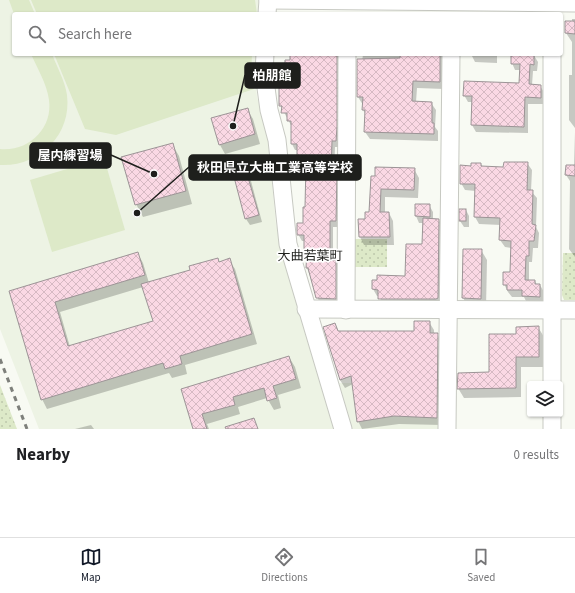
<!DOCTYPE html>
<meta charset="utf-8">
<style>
:root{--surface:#fff;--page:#f6f6f6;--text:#202124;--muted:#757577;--line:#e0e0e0;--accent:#111827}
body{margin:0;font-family:"Source Sans 3","Noto Sans JP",sans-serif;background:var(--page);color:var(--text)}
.controls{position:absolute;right:12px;bottom:12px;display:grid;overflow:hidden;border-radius:4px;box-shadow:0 1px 3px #0004}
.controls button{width:36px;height:36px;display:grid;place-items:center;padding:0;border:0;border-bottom:1px solid var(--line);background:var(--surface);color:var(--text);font:20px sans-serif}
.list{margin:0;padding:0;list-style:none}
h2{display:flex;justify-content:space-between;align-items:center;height:52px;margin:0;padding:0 16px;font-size:17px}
h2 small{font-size:13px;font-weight:400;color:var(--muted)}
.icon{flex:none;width:22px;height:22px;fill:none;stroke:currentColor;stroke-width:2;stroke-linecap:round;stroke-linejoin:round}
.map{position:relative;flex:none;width:575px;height:429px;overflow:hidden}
.search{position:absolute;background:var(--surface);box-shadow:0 1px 3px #0004;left:12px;right:12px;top:12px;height:44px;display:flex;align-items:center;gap:10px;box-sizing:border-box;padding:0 14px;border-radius:4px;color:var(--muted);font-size:15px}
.sheet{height:108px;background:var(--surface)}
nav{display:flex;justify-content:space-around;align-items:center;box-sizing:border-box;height:56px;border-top:1px solid var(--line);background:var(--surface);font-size:11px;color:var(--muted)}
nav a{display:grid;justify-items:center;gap:2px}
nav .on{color:var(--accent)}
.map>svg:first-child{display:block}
</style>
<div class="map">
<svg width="575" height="429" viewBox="0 0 575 429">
<defs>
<pattern id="grass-dots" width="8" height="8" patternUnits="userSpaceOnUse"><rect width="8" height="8" fill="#dde9c8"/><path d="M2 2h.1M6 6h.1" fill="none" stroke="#bdc7ab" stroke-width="1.8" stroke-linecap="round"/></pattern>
<pattern id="building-cross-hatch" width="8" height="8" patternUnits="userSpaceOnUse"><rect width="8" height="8" fill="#fad8e4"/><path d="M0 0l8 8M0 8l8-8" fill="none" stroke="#d6b9c3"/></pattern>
</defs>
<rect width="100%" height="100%" fill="#f8faf3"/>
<!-- built -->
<g fill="#edf3e4">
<path d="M0 0H258L259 14H14V54H257L255 80 257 97 270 143 271 173 276 224 284 255 335 429H39L0 329Z"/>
<path d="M384 353 443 354V429H352L339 383H382Z"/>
</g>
<!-- grass -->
<g fill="url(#grass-dots)">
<rect x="354" y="239" width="33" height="28"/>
<path d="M563 253H575V300H564L562 295Z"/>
<path d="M0 385 17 429H0Z"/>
</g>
<!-- pitch -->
<g fill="#dde9c8">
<path d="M9 0H29L35 14H14Z"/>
<path d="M31 0H255L257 14H37Z"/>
<path d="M31 54H52C57 67 65 81 67 95 72 135 39 167 0 165V149C28 152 53 129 49 100 47 84 37 68 31 54Z"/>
<path d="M54 54H252L251 77 254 89 116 135 85 129Z"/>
<path d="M104 158 125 230 52 252 30 180Z"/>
</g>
<!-- shadow -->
<g fill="#0003" fill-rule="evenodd">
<path d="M572 19H575V128L569 120V75H572V42L566 33V22H572Z"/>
<path d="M291 54H341L339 147H335L334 174 340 180 339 227H333V261H336L339 268V305L320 304 307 268 308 255 305 250V241H302L298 234 304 224 306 208 307 169H301L298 163V150H295L292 144V127L280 105 291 61Z"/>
<path d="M363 54H444V89L417 88 416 102 431 103 436 110 435 127 438 131V141L370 139 365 132 366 115 363 110V105L358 97Z"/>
<path d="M471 54H497V63L475 62Z"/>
<path d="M512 54H533L538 62 537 71H533L532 85 540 86 544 92V104H528V133L476 132 472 125 473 102H468L464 95 520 84 521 70H515L512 63Z"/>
<path d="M247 109 253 119 260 144 225 154 220 145Z"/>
<path d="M575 132V257L569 249 570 181 566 175 574 166Z"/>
<path d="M172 144 179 156 192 204 143 217 136 204Z"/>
<path d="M527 163 532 170 531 191 537 198 536 227 539 233 538 248H533L532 262H529V281H535L537 285H540L544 292 543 304 527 303 524 297H512L508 292 504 284 510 273 512 248 505 247 500 240 501 225 479 224 475 217 476 191 465 190 461 183 471 167 481 164 483 167 504 168Z"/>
<path d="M414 169 419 178 418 198 385 197V213H389L393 221 394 245H364L360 237 359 220H366L370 213 371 177Z"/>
<path d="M247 175 251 181 262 222 250 225 246 219Z"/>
<path d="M416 205H429L433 212V220H439L442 226 441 304 383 305 379 296H377L373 289 406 277 423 245 424 223H419L416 216Z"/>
<path d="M466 210 469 216V227H464L460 221Z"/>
<path d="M464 250H481L487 260 486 308H469L463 298Z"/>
<path d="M138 254 143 263 149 283 229 260 235 269 257 344 185 365 187 374 172 378 169 373 47 409 42 399 10 291ZM143 287 154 322 70 347 60 312Z"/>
<path d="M429 322 434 330V334H437L442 342 441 425 399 424 362 429 358 421 353 384 345 388 340 380 335 324 339 332H415Z"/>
<path d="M538 327 544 337V367H521V397L464 398 458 388 490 373 517 335Z"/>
<path d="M289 357 295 367 301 388 278 395 281 408 274 410 267 398 238 407 240 414 207 424 209 429H194L182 390Z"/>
<path d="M91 425 94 429H75Z"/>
</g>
<!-- building -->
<g fill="url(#building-cross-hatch)" stroke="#9c9496">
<path d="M565 21H575V34L565 33Z"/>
<path d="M290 54H337V127L336 141H332L331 173H337L336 221H330V256H332L331 260H336V299L316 298 308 268H306L307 250H304V235H297V223H303V207H305L306 163H297V144H291V121H287V113H281L282 106H279V82L284 83 285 60H290Z"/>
<path d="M400 54H440V82L413 81 412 101 432 102V123H434V134L364 132 365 110H362L363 97H357V59L400 58Z"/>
<path d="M511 54 534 55V65L530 64 529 84 541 85V98L525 97 524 127 471 125 472 96H463L464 81 519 83 520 64H511Z"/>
<path d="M248 108 255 134 219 145 211 118Z"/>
<path d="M173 143 186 191 135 205 121 157Z"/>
<path d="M504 162H528L527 190H533L532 224 536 225 534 241H529V256H526L525 280H535V284H540V297L522 296V290H507V285H503V272H510L511 241 499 240 500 218 474 217 475 184H460V165L471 166V163H481V166L503 167Z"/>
<path d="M566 165H575V176L565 175Z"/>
<path d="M375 167 415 168 414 190 381 189 380 212H389L390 237H359L358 219H365V212H369L371 176H375Z"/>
<path d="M247 174 259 215 245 219 234 177Z"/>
<path d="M415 204H430V217L415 216Z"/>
<rect x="459" y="209" width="7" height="12"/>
<path d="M423 218 439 219 438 298 436 299H378V290L372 289V280H377V275L405 276 406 244H422Z"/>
<path d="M463 249H482L481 299 462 298Z"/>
<path d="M138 252 145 275 55 302 68 346 153 321 141 284 190 270 189 266 218 258 219 262 230 258 252 334 180 356 182 364 165 369 163 363 41 400 9 291Z"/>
<path d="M414 321H430V333H438L437 418 394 416 357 422 351 376 340 380 323 327 335 323 338 331H414Z"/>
<path d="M539 326V357H516V388L457 389 458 373 489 372V334H516V327Z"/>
<path d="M289 356 296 379 273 386 277 398 267 401 264 388 233 397 235 405 202 414 207 429H193L181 389Z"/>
<path d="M254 418 258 429H226L225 427Z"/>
</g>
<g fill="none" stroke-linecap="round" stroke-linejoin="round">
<!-- minor casing -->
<g stroke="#c7c9c2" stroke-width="19">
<g id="minor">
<path d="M268 0 575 3"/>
<path d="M267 14 268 0"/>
<path d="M265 54 264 73 269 110 277 140 288 244 343 429"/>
<path d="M306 309 575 310"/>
<path d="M346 310 347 54"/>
<path d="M552 384V54"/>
<path d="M552 414V429"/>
<path d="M447 429 451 54"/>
</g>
</g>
<!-- minor -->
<use href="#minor" stroke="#fff" stroke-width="17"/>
<!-- rail -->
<path stroke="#7e807b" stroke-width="3" stroke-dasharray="5 5" stroke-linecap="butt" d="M0 359 27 429"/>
</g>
<g text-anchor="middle" stroke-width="3.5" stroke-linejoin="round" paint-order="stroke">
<!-- neighbourhood labels -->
<g font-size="13" fill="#1e1f1c" stroke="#fff">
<text x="310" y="260">大曲若葉町</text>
</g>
</g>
<!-- callouts -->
<path fill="none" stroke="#1e1f1c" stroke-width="1.5" d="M233 126L245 75M154 174L111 155M137 213L189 167"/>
<g fill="#1e1f1c" stroke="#fff" stroke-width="1.5">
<circle cx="233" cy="126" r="4"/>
<circle cx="154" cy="174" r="4"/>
<circle cx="137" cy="213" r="4"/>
</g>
<g fill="#1e1f1c" stroke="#1e1f1c" stroke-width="1.5">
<rect x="245" y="63" width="55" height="25" rx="4"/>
<rect x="30" y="143" width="81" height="25" rx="4"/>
<rect x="189" y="155" width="172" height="25" rx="4"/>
</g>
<g font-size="13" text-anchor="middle" font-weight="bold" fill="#fff">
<text x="272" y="80">柏朋館</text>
<text x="70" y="160">屋内練習場</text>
<text x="275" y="172">秋田県立大曲工業高等学校</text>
</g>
</svg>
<div class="controls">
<button><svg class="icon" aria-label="layers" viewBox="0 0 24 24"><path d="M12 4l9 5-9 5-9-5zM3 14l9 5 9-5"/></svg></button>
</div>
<div class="search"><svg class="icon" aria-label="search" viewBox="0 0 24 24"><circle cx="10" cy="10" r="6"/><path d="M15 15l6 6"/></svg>Search here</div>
</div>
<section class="sheet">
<h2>Nearby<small>0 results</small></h2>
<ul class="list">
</ul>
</section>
<nav>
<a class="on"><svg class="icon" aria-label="map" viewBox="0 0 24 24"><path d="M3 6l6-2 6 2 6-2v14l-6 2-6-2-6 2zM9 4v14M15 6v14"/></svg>Map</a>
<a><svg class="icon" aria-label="directions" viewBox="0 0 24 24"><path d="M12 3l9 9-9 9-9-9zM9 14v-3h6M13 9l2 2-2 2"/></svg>Directions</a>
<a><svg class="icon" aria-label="saved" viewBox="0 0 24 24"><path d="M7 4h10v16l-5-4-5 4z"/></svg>Saved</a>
</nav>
